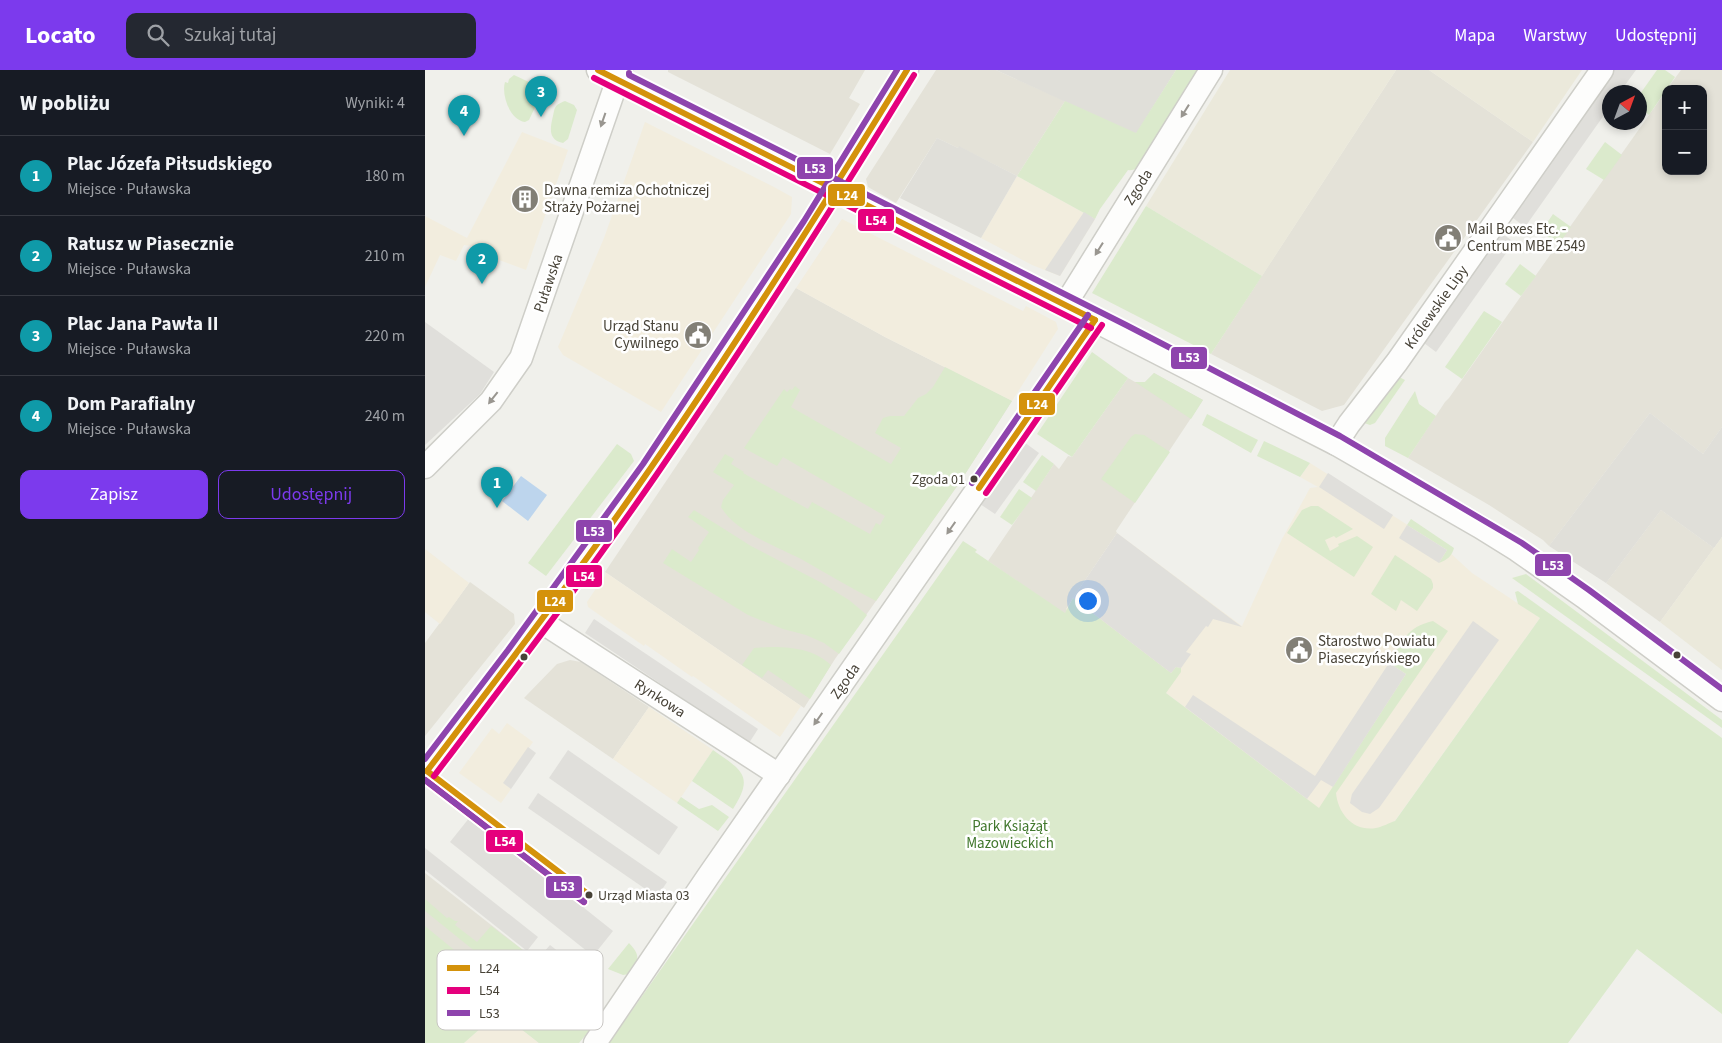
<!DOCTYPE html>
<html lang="pl">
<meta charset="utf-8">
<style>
:root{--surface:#171b24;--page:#242831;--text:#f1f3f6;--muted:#9ea1a6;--line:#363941;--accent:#7c3aed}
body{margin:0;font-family:"Source Sans 3",sans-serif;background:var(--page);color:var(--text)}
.controls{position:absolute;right:15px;top:15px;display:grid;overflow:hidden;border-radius:10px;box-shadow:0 2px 8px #0003}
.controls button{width:45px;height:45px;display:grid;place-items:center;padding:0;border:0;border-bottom:1px solid var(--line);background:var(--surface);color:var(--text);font:25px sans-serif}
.compass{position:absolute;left:1177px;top:15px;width:45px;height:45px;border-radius:50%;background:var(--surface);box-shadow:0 2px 8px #0003;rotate:41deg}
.you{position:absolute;left:662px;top:530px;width:18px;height:18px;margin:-12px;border:4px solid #fff;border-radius:50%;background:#1a73e8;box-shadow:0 0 0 8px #1a73e833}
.badge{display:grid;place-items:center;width:32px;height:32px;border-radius:50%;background:var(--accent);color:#fff;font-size:16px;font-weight:700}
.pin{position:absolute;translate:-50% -41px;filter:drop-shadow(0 1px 2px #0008)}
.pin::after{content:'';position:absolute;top:26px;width:18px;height:15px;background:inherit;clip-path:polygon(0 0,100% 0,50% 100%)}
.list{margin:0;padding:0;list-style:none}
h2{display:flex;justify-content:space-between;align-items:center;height:65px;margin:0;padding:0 20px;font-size:21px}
h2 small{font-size:16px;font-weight:400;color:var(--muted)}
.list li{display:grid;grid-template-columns:32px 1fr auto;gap:15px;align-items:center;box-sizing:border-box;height:80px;padding:0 20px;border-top:1px solid var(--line)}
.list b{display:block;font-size:19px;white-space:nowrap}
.list p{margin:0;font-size:16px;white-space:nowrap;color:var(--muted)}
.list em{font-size:16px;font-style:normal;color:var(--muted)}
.actions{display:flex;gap:10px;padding:15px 20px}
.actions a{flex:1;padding:11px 0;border:1px solid var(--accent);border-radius:10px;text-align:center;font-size:18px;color:var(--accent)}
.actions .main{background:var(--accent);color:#fff}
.icon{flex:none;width:28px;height:28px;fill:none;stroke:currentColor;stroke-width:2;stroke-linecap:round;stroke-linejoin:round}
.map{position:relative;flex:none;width:1297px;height:973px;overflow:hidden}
header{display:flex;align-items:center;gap:30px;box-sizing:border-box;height:70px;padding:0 25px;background:var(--accent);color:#fff}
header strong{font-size:24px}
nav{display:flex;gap:28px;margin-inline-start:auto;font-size:18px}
.search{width:350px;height:45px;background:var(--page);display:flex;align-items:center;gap:12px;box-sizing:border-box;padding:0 18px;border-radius:10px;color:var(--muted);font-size:19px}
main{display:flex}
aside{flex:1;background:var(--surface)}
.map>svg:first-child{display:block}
</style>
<header>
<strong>Locato</strong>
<div class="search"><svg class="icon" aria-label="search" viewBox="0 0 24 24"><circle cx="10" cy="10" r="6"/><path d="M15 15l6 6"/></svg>Szukaj tutaj</div>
<nav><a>Mapa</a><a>Warstwy</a><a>Udostępnij</a></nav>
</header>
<main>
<aside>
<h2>W pobliżu<small>Wyniki: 4</small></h2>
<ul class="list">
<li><span class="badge" style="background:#0f9aa8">1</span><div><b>Plac Józefa Piłsudskiego</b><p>Miejsce · Puławska</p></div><em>180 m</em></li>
<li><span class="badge" style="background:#0f9aa8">2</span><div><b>Ratusz w Piasecznie</b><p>Miejsce · Puławska</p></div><em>210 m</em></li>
<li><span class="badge" style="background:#0f9aa8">3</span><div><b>Plac Jana Pawła II</b><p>Miejsce · Puławska</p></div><em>220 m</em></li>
<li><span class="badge" style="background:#0f9aa8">4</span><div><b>Dom Parafialny</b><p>Miejsce · Puławska</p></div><em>240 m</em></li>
</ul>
<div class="actions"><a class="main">Zapisz</a><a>Udostępnij</a></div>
</aside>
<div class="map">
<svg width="1297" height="973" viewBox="0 0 1297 973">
<rect width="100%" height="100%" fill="#f0f0eb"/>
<!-- residential -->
<g fill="#e4e2d8">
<path d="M243 0H440L424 28 435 34 405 84 243 2Z"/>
<path d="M511 0H571L640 31 592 106 535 77 533 78 512 68 471 133 443 117 441 109Z"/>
<path d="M971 0H1004L1108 72 919 335 897 341 786 284Z"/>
<path d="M1256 0H1297V357L1278 384 1225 343 1124 476 1118 470 1064 435 983 388 1020 332 1024 328 1241 21V101H1278V19H1242Z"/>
<path d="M371 218 460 267 587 331 535 412 410 589 379 638 180 502Z"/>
<path d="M729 303 778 330 691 461 692 463 648 528 640 544 563 491 629 394 634 399 643 386 647 387 703 308 710 312H720Z"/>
<path d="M1236 440 1289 478 1235 552 1181 513Z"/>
<path d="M45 512 89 544 90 554 0 666V573Z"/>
<path d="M145 590 156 592 224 637 188 689 99 628 132 594Z"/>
<path d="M0 803 103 884 115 890 170 937 114 973 0 880Z"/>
</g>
<!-- commercial -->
<g fill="#f2edde">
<path d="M220 52 349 117 367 127 366 144 236 342 138 285 133 277 179 168Z"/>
<path d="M97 62 143 80 101 200 63 186 46 176 39 175 31 191 15 185 0 217V146L42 168Z"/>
<path d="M592 106 670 149 635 206 607 195 556 168Z"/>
<path d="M417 149 598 241 601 236 631 252 633 259 587 331 460 267 371 218Z"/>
<path d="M885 393 1022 480 1047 503 1115 548 949 780 741 623 641 539 692 463 817 556 857 469 885 418 893 417 875 407Z"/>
<path d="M0 479 44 513 15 554 0 542Z"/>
<path d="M180 502 376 636 355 667 268 606 267 607 220 574 219 576 163 537 162 532 170 520V519L181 505Z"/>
<path d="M224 637 288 680 252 733 188 689Z"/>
<path d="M82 653 108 672 79 713 86 719 76 733 34 703 67 658 74 664Z"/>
<path d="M74 942 114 973H39Z"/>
</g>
<!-- industrial -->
<g fill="#e0dfd9">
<path d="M571 0H751L711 64Z"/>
<path d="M512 68 533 78 534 76 592 106 556 168 475 128Z"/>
<path d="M1225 343 1278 384 1297 357V467L1289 478 1236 440 1181 513 1124 476Z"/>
</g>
<!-- education -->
<g fill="#ebe9db">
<path d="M805 0H971L837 206 721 136Z"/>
<path d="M1004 0H1157L1108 72Z"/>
<path d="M1297 467V600L1235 552Z"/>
</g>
<!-- green -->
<g fill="#dbeacc">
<path d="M751 0H776L717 93C712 98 709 101 703 100L675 139 670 149 592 106 640 31 711 63Z"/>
<path d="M1232 0H1240L1250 7 1224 45 1215 38V24Z"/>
<path d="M89 5 106 13 113 22V31L104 50 100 52C85 50 76 25 80 12L83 13 84 9Z"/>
<path d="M140 31 149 35 152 40 143 69 138 73C123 70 125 58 128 46 129 42 129 38 132 35 135 33 137 32 140 31Z"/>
<path d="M1180 72 1197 85 1179 110 1161 99Z"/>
<path d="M721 136 837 206 786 284 667 223Z"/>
<path d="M1128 144 1146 157 1133 175 1116 162Z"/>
<path d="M1095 194 1111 206 1096 226 1080 214Z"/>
<path d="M1059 241 1077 252 1037 309 1020 297Z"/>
<path d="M667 282 703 308 647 387 612 364Z"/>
<path d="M520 297 587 331 535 412 451 531C426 518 401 503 376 489 351 476 310 462 296 437L298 430 309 415 288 402 300 384 309 389 306 394 319 402 318 403 383 439 387 432 445 464 451 453 455 455 460 446 358 387 352 396 319 378 359 319 362 322 365 319 367 320 370 316 375 320 366 337 466 394 476 378 450 363 458 348 465 346H479L493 328 501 324 508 317Z"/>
<path d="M729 303 778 330 766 349 710 312H720Z"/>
<path d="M974 307 980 310 950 353 945 355 939 353Z"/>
<path d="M990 321 994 334 1011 346 983 388 960 376V368Z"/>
<path d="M782 344 833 370 826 383 777 355Z"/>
<path d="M710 364 719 365 745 382 710 433 676 409 706 367Z"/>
<path d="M839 371 885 393 875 407 832 386Z"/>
<path d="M192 374 206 384 209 391 121 506 103 493Z"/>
<path d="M617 385 629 394 611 421 598 412Z"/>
<path d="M594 419 607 428 587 455 575 447Z"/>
<path d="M886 436H893L928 459 911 468 909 466 900 470 905 481 914 476 913 474 932 466 948 477 929 507 862 463 877 440Z"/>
<path d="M269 440 326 476 395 512 424 530 442 545 414 584 399 573 381 565 358 559 323 545 238 493 247 479 266 492 274 480 273 478 284 462 263 447Z"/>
<path d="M986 449 1029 478C1027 486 1022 490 1014 493L1022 480 982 455Z"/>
<path d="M538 471 552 480 550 482 640 543 648 528 746 603 751 597 756 598V602L741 623 894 738 981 604 964 593C978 571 981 557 1008 551L1023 561 911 723C913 744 929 762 951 758 957 757 964 753 970 751L1115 548 1093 534 1090 522 1093 521 1297 668V944L1212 879 1143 973H184Z"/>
<path d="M970 485 1006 509 1008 514V518L992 541 976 530 971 541 946 524Z"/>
<path d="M1101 504 1297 650V658L1087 508Z"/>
<path d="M344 577C367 577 389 579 406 595L385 629 343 600 337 608 317 595 329 578Z"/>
<path d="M288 680C316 700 330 705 308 739L267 711Z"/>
<path d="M256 727 274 739 287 735 304 747 293 761 252 733Z"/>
<path d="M0 829 22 848 24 847 30 851H33L30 855 52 872 66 856 103 884 86 902 80 903 72 899 0 841Z"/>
<path d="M0 856 28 879 118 944 128 931 100 910 115 890 170 937 164 961 154 973H114L74 942 39 973H0Z"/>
<path d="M204 873C217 887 213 890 204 904L198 905 183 899Z"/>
</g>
<!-- parking -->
<g fill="#e0dfdb">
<path d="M1187 0H1211L1195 22H1184V38L1100 157 1084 145Z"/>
<path d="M659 142 670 149 635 206 620 200Z"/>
<path d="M1073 161 1089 172 1011 282 995 270Z"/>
<path d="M0 252 69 302 55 324 0 375Z"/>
<path d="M599 372 614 383 570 444 555 434Z"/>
<path d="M903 403 968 445 959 459 894 417Z"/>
<path d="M982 455 1022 480 1014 493 974 468Z"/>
<path d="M692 463 817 557 788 549 783 557 781 556 761 582 766 584 756 598 751 597 746 603 648 528Z"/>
<path d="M169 549 333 659 324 673 160 563Z"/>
<path d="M1048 551 1074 570 954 738 945 744 937 742 925 733 927 724Z"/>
<path d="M964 593 981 604 908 717 896 710 882 729 760 637 768 625 890 706Z"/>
<path d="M103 677 111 683 86 719 78 713Z"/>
<path d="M143 680 253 757 234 785 124 708Z"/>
<path d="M113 723 242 812 232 827 103 738Z"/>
<path d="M45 747 188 861 168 886 25 772Z"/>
<path d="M0 778 113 867 102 881 0 800Z"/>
<path d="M125 875 177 916 165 931 113 889Z"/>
</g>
<!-- water -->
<path fill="#bdd5ed" d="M96 406 122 425 103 451 77 431Z"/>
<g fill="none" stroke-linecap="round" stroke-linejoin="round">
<!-- minor casing -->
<g stroke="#cecec8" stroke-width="25">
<g id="minor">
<path d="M173 0 410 118 911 374 1055 457 1092 480 1159 527 1297 630"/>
<path d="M640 235 786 0"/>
<path d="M911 374 924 354 972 292 1177 0"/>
<path d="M0 397 66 331 96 288 196 0"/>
<path d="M115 551 354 705"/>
<path d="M0 702 90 585 225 399 386 156 482 0"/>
<path d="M170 973 284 805 670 250"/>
</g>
</g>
<!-- minor -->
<use href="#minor" stroke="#fdfdfc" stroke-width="22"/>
<!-- bus-1 casing -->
<g stroke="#fff" stroke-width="10">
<g id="bus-1">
<path d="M173 0 670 250"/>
<path d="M554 418 670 250"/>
<path d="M2 701C78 601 154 502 225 399 315 269 399 135 482 0"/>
<path d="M2 701 164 825"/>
</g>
</g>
<!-- bus-2 casing -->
<g stroke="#fff" stroke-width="10">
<g id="bus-2">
<path d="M169 8 666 258"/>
<path d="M561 423 677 255"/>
<path d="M9 706C85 606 161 507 232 404 322 273 407 139 489 5"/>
<path d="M0 710 159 832"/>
</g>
</g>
<!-- bus-3 casing -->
<g stroke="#fff" stroke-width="10">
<g id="bus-3">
<path d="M204 3V5L701 255 915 366 1097 473 1164 520 1297 619"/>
<path d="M547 413 663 245"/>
<path d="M0 689 83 580 218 394 379 151 472 0"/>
<path d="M0 710 159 832"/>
</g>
</g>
<!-- bus-1 -->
<use href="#bus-1" stroke="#d4920b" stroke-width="6"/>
<!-- bus-2 -->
<use href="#bus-2" stroke="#e5007d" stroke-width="6"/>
<!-- bus-3 -->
<use href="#bus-3" stroke="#8e44ad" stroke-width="6"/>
</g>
<!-- one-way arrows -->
<defs><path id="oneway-solid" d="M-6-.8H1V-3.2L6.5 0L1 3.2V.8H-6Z" transform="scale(1.25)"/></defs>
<g fill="#999690">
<use href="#oneway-solid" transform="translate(760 41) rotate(122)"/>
<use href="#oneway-solid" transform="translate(178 50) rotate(109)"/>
<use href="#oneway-solid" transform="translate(674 179) rotate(122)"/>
<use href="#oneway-solid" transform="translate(68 328) rotate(128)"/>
<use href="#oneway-solid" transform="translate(526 458) rotate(125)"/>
<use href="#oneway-solid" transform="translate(393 649) rotate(125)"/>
</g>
<!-- icons -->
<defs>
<g id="building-disc" transform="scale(1.4375)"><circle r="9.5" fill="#827f76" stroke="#fff"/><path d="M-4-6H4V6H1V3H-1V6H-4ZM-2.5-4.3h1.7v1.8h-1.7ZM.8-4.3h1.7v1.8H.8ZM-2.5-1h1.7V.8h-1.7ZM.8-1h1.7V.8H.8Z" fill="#fff"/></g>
<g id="civic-disc" transform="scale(1.4375)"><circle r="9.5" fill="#827f76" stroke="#fff"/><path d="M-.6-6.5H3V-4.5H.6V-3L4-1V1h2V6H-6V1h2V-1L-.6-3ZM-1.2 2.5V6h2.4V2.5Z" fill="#fff"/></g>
</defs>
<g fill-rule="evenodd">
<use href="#building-disc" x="100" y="129"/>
<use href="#civic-disc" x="1023" y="168"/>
<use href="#civic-disc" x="273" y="265"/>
<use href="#civic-disc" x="874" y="580"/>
</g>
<!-- markers -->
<g fill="#474237" stroke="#fff" stroke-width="2">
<circle cx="549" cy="409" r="4.5"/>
<circle cx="1252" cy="585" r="4.5"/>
<circle cx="99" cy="587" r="4.5"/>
<circle cx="164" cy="825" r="4.5"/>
</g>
<g text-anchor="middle" stroke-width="5" stroke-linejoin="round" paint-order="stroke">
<!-- bus labels -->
<g font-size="14" fill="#474237" stroke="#fff" text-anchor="end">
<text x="540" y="414">Zgoda 01</text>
<text x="173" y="830" text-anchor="start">Urząd Miasta 03</text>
</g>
<!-- street labels -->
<g font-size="15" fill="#474237" stroke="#fff">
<text transform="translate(713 117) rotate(-58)" y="5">Zgoda</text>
<text transform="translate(123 213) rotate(-71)" y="5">Puławska</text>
<text transform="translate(1011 237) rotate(-55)" y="5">Królewskie Lipy</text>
<text transform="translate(420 611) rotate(-55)" y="5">Zgoda</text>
<text transform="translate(235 628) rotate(33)" y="5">Rynkowa</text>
</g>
<!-- poi labels -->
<g font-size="15" fill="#474237" stroke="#fff" text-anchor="start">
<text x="119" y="125">Dawna remiza Ochotniczej<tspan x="119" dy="17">Straży Pożarnej</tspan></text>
<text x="1042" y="164">Mail Boxes Etc. -<tspan x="1042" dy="17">Centrum MBE 2549</tspan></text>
<text x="254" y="261" text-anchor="end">Urząd Stanu<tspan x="254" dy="17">Cywilnego</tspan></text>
<text x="893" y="576">Starostwo Powiatu<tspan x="893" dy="17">Piaseczyńskiego</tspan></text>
</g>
<!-- park labels -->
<g font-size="15" fill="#40772c" stroke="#fff">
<text x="585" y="761">Park Książąt<tspan x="585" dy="17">Mazowieckich</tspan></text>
</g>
</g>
<!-- legend -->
<rect x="12" y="880" width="166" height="80" rx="8" fill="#fff" stroke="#c8c6c3" stroke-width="1"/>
<rect x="22" y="895" width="23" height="6" fill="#d4920b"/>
<rect x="22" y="917" width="23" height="7" fill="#e5007d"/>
<rect x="22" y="940" width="23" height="6" fill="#8e44ad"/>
<g font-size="14" fill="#474237">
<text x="54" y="903">L24</text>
<text x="54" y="925">L54</text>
<text x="54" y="948">L53</text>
</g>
<g stroke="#fff" stroke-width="2">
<rect x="371" y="86" width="38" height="24" rx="5" fill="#8e44ad"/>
<rect x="402" y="113" width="39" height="24" rx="5" fill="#d4920b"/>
<rect x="432" y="138" width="38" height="24" rx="5" fill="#e5007d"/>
<rect x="745" y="276" width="38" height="24" rx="5" fill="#8e44ad"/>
<rect x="593" y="322" width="38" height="24" rx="5" fill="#d4920b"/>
<rect x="150" y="449" width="38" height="24" rx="5" fill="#8e44ad"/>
<rect x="1109" y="483" width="38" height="24" rx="5" fill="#8e44ad"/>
<rect x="140" y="494" width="38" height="24" rx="5" fill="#e5007d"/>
<rect x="111" y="519" width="38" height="24" rx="5" fill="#d4920b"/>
<rect x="60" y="759" width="39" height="24" rx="5" fill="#e5007d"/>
<rect x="120" y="805" width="38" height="24" rx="5" fill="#8e44ad"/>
</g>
<g font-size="14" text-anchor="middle" font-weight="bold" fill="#fff">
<text x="390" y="103">L53</text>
<text x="422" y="130">L24</text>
<text x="451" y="155">L54</text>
<text x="764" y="292">L53</text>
<text x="612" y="339">L24</text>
<text x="169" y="466">L53</text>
<text x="1128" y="500">L53</text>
<text x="159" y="511">L54</text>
<text x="130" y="536">L24</text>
<text x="80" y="776">L54</text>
<text x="139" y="821">L53</text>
</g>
</svg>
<div class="controls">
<button>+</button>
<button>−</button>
</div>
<svg class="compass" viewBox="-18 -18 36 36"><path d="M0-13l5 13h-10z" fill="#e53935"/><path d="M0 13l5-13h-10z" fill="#9ea1a6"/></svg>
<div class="you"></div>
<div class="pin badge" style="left:72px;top:438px;background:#0f9aa8">1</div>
<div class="pin badge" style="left:57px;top:214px;background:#0f9aa8">2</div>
<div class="pin badge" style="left:116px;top:47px;background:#0f9aa8">3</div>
<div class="pin badge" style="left:39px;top:66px;background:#0f9aa8">4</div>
</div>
</main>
